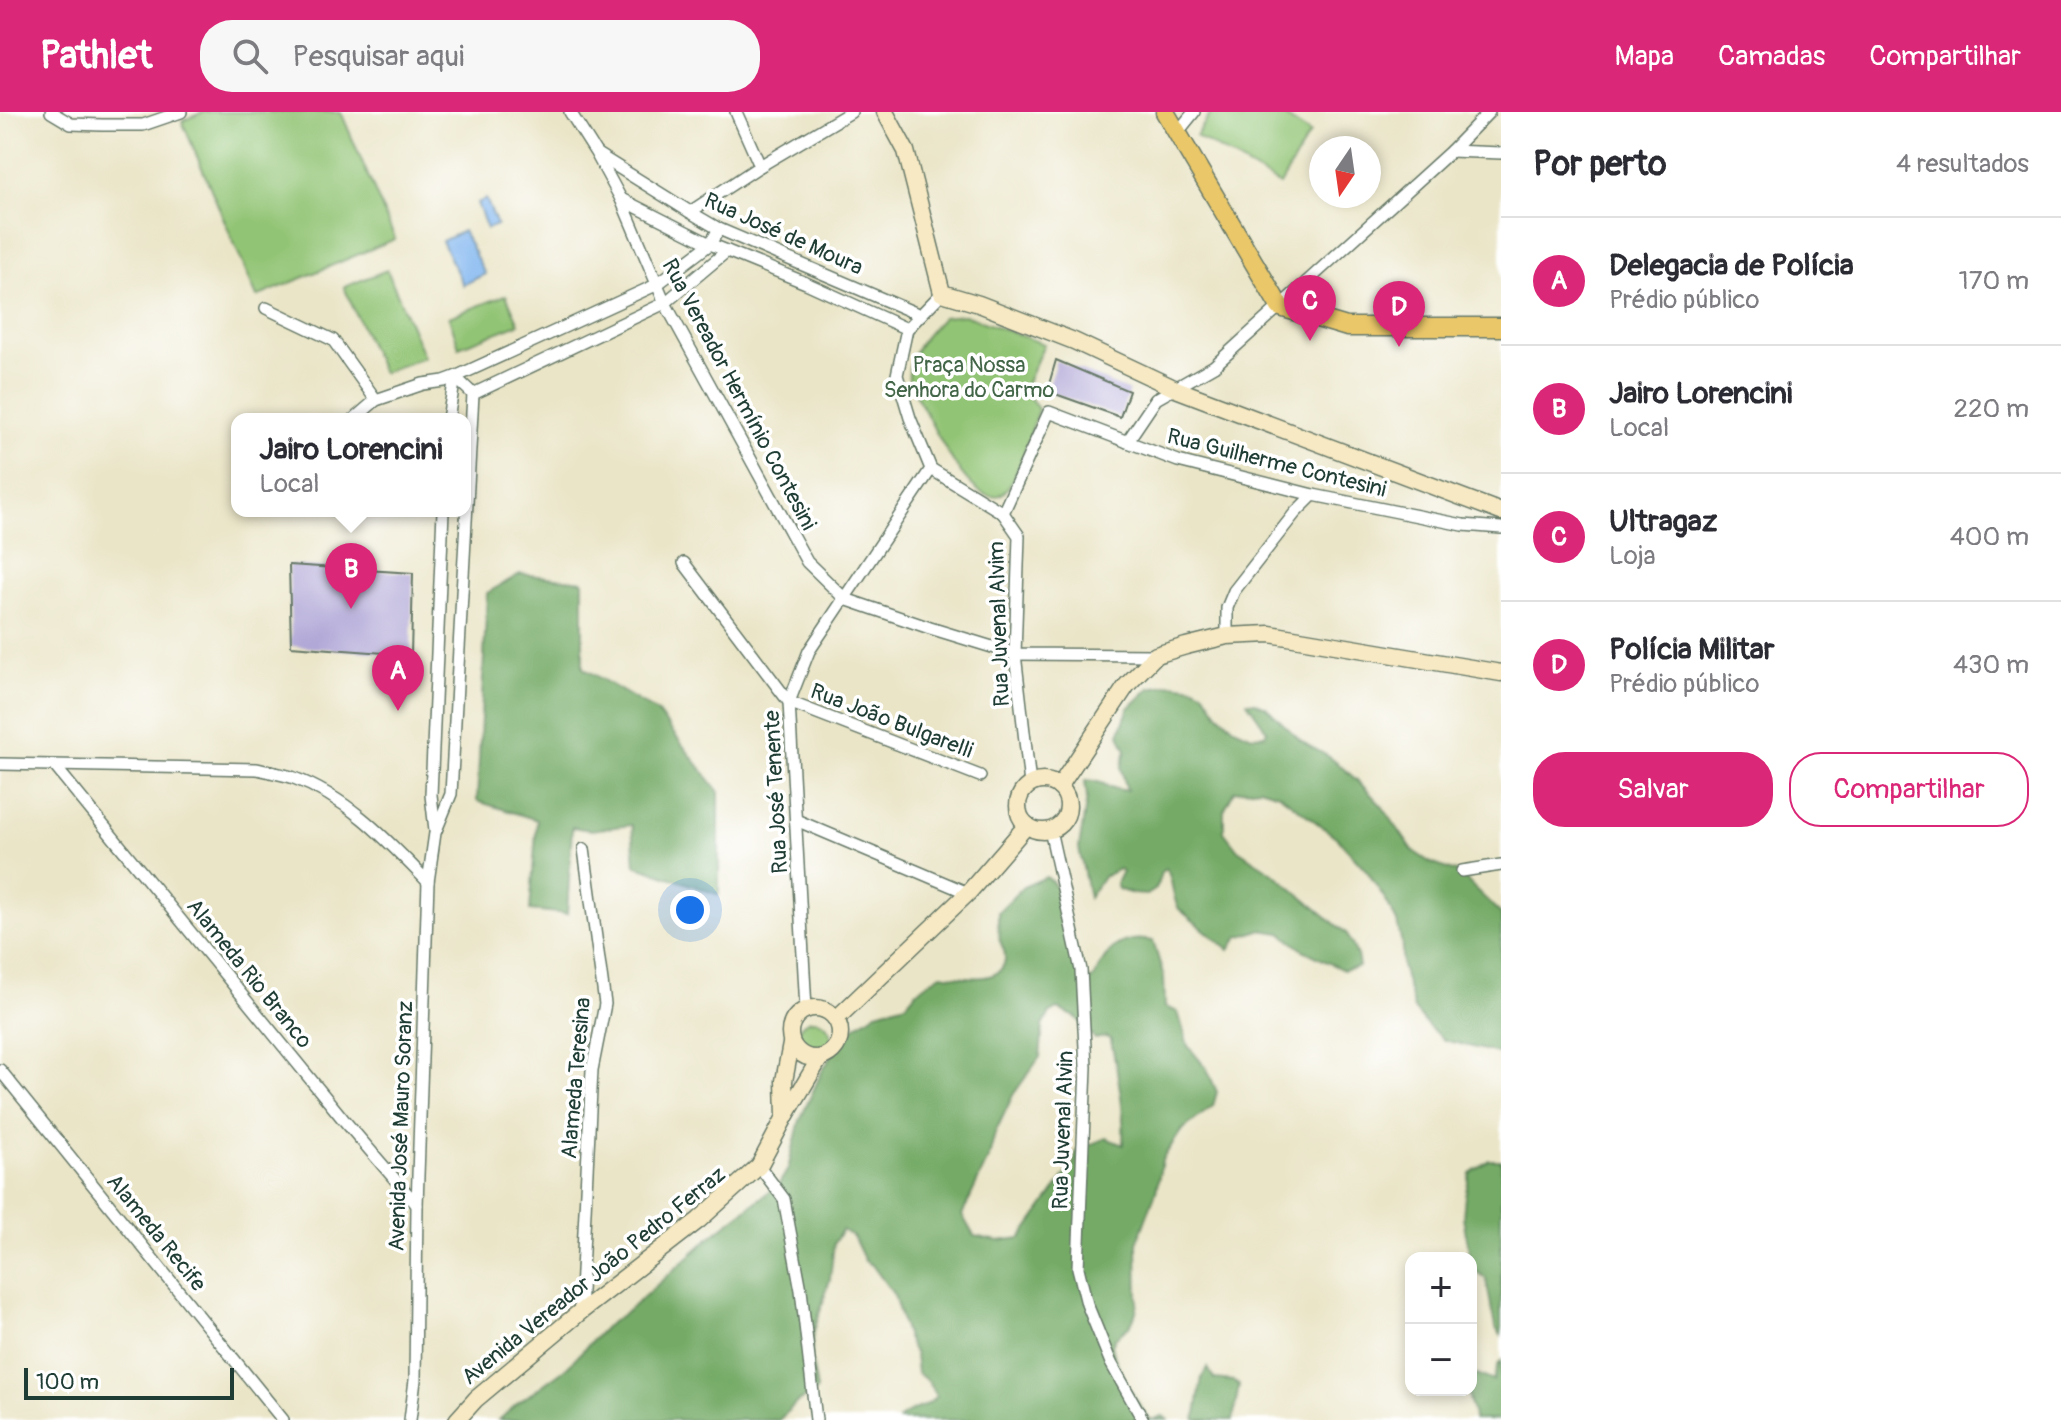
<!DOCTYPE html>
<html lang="pt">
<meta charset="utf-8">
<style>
:root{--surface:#fff;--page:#f7f7f7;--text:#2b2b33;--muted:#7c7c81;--line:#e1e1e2;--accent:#db2777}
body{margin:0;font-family:Pangolin,sans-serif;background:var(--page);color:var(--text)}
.controls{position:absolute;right:24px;bottom:24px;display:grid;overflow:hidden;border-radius:16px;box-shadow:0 4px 12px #0003}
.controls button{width:72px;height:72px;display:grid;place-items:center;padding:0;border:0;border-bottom:2px solid var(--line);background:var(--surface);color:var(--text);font:40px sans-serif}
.compass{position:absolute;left:1309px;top:24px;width:72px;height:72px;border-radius:50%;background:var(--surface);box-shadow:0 4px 12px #0003;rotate:193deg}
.scale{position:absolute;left:24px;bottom:20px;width:210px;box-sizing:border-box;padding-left:8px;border:4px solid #1f3d34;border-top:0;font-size:22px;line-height:28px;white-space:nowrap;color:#1f3d34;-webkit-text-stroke:6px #fff;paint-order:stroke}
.you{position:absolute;left:690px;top:798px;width:28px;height:28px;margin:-20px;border:6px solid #fff;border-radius:50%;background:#1a73e8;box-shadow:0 0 0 12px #1a73e833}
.badge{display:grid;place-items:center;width:52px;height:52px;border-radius:50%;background:var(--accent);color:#fff;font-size:26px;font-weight:700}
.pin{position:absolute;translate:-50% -66px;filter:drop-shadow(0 2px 4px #0008)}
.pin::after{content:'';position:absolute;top:42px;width:28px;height:24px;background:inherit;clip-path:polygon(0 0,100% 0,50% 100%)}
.popup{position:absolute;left:231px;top:301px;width:240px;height:104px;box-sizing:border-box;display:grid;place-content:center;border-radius:16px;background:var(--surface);filter:drop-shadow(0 2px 6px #0005);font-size:26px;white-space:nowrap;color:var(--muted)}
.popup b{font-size:30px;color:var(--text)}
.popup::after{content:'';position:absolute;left:50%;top:100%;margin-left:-16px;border:16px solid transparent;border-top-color:var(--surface)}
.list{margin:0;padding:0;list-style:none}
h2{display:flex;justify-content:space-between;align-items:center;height:104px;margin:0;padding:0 32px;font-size:34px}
h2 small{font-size:26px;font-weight:400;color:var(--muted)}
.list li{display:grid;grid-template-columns:52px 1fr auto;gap:24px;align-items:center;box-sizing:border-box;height:128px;padding:0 32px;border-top:2px solid var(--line)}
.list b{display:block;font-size:30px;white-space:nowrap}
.list p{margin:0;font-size:26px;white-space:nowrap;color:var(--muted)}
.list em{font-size:26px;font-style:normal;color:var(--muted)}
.actions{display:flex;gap:16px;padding:24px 32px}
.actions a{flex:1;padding:18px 0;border:2px solid var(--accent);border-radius:32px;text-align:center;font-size:28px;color:var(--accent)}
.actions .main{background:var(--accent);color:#fff}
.icon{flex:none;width:44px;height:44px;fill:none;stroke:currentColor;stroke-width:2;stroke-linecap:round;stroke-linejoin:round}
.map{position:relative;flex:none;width:1501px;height:1308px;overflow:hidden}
header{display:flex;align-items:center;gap:48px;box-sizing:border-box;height:112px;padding:0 40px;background:var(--accent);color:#fff}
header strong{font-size:38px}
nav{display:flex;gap:44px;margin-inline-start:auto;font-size:28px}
.search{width:560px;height:72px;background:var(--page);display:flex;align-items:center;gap:20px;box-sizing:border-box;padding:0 28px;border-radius:32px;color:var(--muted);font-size:30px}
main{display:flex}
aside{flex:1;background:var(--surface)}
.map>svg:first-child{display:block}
</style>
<header>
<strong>Pathlet</strong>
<div class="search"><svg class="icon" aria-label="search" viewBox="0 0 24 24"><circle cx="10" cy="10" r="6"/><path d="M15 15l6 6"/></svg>Pesquisar aqui</div>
<nav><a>Mapa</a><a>Camadas</a><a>Compartilhar</a></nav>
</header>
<main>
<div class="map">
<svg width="1501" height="1308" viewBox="0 0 1501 1308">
<rect width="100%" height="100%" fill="#fff"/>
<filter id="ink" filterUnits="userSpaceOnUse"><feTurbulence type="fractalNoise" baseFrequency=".0125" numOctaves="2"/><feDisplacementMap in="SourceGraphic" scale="16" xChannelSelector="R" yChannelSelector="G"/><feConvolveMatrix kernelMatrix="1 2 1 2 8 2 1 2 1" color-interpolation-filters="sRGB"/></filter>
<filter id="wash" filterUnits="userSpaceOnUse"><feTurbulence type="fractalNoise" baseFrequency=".006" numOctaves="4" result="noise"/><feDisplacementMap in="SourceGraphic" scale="32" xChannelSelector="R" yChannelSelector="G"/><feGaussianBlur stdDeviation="1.8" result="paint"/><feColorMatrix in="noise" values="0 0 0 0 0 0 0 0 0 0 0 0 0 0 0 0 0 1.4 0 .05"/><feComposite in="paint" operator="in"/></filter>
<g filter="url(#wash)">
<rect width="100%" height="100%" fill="#eae5c7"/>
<!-- green -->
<g fill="#92c474" stroke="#588054" stroke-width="2">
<path d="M203 0H341L395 127 257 185 182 9Z"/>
<path d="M1212 0H1278L1310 21 1280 73 1196 24Z"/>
<path d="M387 158 424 245 382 261 344 175Z"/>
<path d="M506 183 519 212 459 235 449 205Z"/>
<path d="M964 203 1044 232 1024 277 1038 297C1032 316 1017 370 1003 381 975 402 936 320 926 301 921 291 911 278 909 268 906 242 927 222 943 205Z"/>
<circle cx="814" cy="925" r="17"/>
</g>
<!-- forest -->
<g fill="#75aa66" stroke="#4a744d" stroke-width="2" fill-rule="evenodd">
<path d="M520 462 583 469V556L657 600 719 680V783L635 753 632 713 590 718 572 715 567 802 530 798 537 708 477 689 487 481Z"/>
<path d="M1172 572 1195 575 1204 580 1218 601 1234 616 1252 624 1265 623 1267 619 1247 590H1255L1266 595 1301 629 1331 646 1358 669 1382 694 1413 739 1431 751 1459 761 1501 802V942L1444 928 1428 914 1414 897 1402 854V832L1397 810 1387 790 1367 759 1337 726 1279 682 1259 676 1234 679 1224 698V720L1238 738 1276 763 1347 822 1357 843 1359 855 1343 858 1303 838 1281 821 1260 818 1238 825 1229 838 1179 797C1171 784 1174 769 1166 756L1161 760 1156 777 1147 783 1132 782 1118 777 1116 771 1122 759 1119 757 1103 765 1089 786 1079 736 1087 685 1085 669C1101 666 1112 680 1127 678L1121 657 1126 638 1119 622 1129 596 1150 576Z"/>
<path d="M1046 765C1069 777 1070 835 1081 858 1083 862 1086 865 1089 868L1094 866C1107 838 1119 822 1153 829L1164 865 1165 895 1178 900 1188 934 1207 957 1217 980 1213 994 1181 1019 1162 1048 1156 1080 1137 1131 1138 1191 1135 1203 1130 1214 1115 1226 1112 1233 1115 1246 1127 1273 1146 1303 1152 1308 1163 1304 1168 1308H898C908 1296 928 1297 936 1284L928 1269 917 1261 915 1243 907 1226 894 1183 872 1153 865 1149 853 1124 842 1118 834 1131 830 1167 814 1219 811 1245 817 1278 796 1291 779 1308H499L518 1291 566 1256 605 1215 629 1198 714 1122 779 1072 788 1057 800 1008 822 959 839 932 856 914 877 900 906 892 916 880 941 862C958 864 1006 875 1005 844 1005 838 1000 831 999 825 998 817 998 808 998 800L1023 775ZM1058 897 1076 905 1095 927 1106 925 1111 928C1118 963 1125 997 1123 1033L1106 1026 1077 1038 1073 1053 1021 1126 998 1129 974 1124 962 1103 989 1045 995 1021 1013 983 1040 945 1043 914 1049 902Z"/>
<path d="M1489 1048H1501V1223L1495 1215 1486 1167 1472 1156 1463 1105 1465 1084 1470 1061Z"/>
<path d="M1501 1249V1308H1474C1474 1296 1468 1289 1468 1278H1471V1266L1477 1262 1493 1269 1498 1253Z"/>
<path d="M1208 1256 1214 1267 1233 1269 1239 1273 1233 1308H1195L1202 1265Z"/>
</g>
<!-- water -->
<g fill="#81b6ef" stroke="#507a92" stroke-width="2">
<path d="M486 87 497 113 487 117 477 91Z"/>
<path d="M463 119 485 162 463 173 442 129Z"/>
</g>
<g id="blocks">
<!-- building -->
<g fill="#aea4d5">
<path d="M1056 248 1129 279 1120 305 1047 279Z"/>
<path d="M289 453 413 461 411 543 291 534Z"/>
</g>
</g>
</g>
<g filter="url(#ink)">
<use href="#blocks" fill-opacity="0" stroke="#667867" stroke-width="2"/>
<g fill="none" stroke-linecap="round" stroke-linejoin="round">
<!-- minor casing -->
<g stroke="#667867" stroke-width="14">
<g id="minor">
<path d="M51 0 71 12 102 13H143L181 0"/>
<path d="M570 0 596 41 621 87 665 191 807 450 845 487 930 516 1015 542 1156 543"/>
<path d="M736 0 760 54"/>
<path d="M1177 21 1194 0"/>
<path d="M1451 39 1501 41"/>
<path d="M597 42 690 100 719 117 920 203"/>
<path d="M621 87 710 132 806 171 907 217"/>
<path d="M690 100 760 54 851 0"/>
<path d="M942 181 907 217 897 263 910 306 931 357 1003 401 1049 300 1178 349 1313 383 1463 413 1501 416"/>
<path d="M266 196 333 228 376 288"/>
<path d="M354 307 376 288 423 272 444 269 455 265 473 282"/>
<path d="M448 307 455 265 656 173 710 132 719 117"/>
<path d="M1127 330 1156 287 1214 254 1451 39 1489 0"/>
<path d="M1003 401 1019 424 1015 542 1030 672"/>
<path d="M684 451 789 590 980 664"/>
<path d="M1227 524V496L1234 479 1295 401 1313 383"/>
<path d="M0 652 257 657C269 660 282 662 294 666 349 686 388 729 428 770"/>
<path d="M54 653 343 1007 417 1093"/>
<path d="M796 708 968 781"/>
<path d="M435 718 431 683 443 399"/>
<path d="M1050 718 1081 858 1086 955 1078 1156 1087 1192 1111 1251 1143 1308"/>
<path d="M1462 759 1501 753"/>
<path d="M806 897 789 590 809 539 931 357"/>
<path d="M0 958 283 1308"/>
<path d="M759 1054 784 1087 801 1178 816 1308"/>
<path d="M580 1200 592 958 605 892 584 737"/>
<path d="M410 1308 415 1268 417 1093 428 770 435 721 451 682 473 282 665 191 727 139"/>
</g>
</g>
<!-- secondary casing -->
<g stroke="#667867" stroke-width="19">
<g id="secondary">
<path d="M885 0 906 39 942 181 979 192 1074 229 1176 277 1501 400"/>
<circle cx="1043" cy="694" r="25"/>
<path d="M1059 675 1127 573 1156 543 1186 534 1227 524 1270 522 1501 561"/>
<circle cx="815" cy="921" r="25"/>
<path d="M836 907 968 781 1027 713"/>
<path d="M785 1005 784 969 791 932"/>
<path d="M457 1308 476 1287 580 1200 699 1108 759 1054 785 1005 820 946"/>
</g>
</g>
<!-- primary casing -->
<g stroke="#667867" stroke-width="21">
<path id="primary" d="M1165 0 1280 195 1347 215H1501"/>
</g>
<!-- minor -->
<use href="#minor" stroke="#fff" stroke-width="11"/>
<!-- secondary -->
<use href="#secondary" stroke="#f7e9c3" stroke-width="16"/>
<!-- primary -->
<use href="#primary" stroke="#eac769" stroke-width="18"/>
</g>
</g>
<g text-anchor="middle" stroke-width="7" stroke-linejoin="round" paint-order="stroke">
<!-- street labels -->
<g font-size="22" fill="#1f3d34" stroke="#fff">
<text transform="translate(784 121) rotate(24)" y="8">Rua José de Moura</text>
<text transform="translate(740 282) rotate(62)" y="8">Rua Vereador Hermínio Contesini</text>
<text transform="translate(1277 350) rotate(14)" y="8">Rua Guilherme Contesini</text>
<text transform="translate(998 512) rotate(-92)" y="8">Rua Juvenal Alvim</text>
<text transform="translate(892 608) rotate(21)" y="8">Rua João Bulgarelli</text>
<text transform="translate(775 680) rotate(-93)" y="8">Rua José Tenente</text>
<text transform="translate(250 861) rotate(51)" y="8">Alameda Rio Branco</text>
<text transform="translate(575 966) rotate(-85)" y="8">Alameda Teresina</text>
<text transform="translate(400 1014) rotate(-88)" y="8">Avenida José Mauro Soranz</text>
<text transform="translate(1062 1018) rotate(-88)" y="8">Rua Juvenal Alvin</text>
<text transform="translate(157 1120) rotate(51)" y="8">Alameda Recife</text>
<text transform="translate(593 1163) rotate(-39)" y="8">Avenida Vereador João Pedro Ferraz</text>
</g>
<!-- park labels -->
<g font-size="22" fill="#426647" stroke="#fff">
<text x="969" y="260">Praça Nossa<tspan x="969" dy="25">Senhora do Carmo</tspan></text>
</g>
</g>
</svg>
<div class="controls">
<button>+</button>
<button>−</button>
</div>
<svg class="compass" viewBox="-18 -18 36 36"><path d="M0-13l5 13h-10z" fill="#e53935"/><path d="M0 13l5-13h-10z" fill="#7c7c81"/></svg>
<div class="scale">100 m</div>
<div class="you"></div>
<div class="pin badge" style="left:398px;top:599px">A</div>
<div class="pin badge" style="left:351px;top:497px">B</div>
<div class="popup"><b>Jairo Lorencini</b>Local</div>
<div class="pin badge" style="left:1310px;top:229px">C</div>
<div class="pin badge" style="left:1399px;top:235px">D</div>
</div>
<aside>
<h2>Por perto<small>4 resultados</small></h2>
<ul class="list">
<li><span class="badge">A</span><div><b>Delegacia de Polícia</b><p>Prédio público</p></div><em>170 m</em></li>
<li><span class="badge">B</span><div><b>Jairo Lorencini</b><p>Local</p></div><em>220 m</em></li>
<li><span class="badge">C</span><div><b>Ultragaz</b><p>Loja</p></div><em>400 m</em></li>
<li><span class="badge">D</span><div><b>Polícia Militar</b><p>Prédio público</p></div><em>430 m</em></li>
</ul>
<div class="actions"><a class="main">Salvar</a><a>Compartilhar</a></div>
</aside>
</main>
